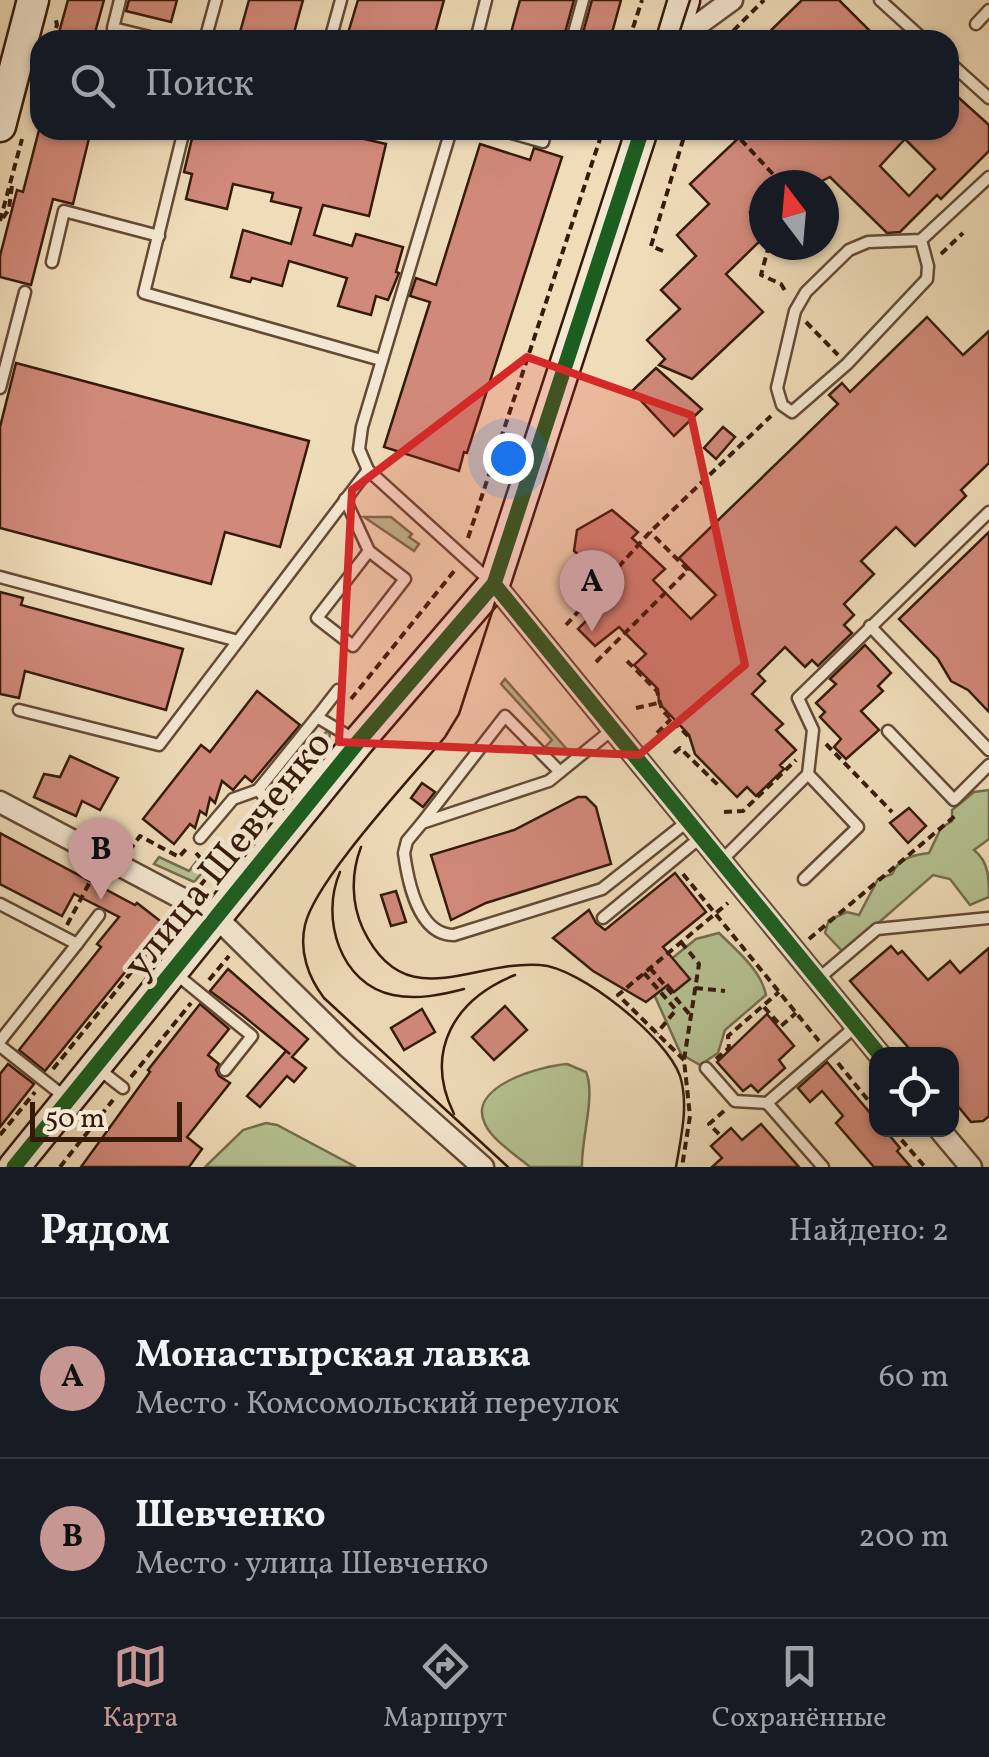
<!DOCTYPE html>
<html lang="ru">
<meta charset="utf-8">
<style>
:root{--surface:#171b24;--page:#242831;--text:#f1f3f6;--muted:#9ea1a6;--line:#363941;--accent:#c59692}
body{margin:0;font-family:Vollkorn,serif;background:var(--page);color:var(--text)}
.controls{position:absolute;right:30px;bottom:30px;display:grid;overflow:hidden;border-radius:20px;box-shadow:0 2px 8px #0004}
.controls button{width:90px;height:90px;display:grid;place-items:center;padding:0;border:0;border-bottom:2px solid var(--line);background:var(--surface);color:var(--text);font:50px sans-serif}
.compass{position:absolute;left:749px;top:170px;width:90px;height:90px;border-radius:50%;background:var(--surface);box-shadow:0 2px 8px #0004;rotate:344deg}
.scale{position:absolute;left:30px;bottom:25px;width:152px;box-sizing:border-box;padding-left:10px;border:5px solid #351a0a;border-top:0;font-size:28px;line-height:35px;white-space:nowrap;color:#351a0a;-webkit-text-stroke:8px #f5e8d2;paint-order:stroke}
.you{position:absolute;left:508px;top:458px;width:35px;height:35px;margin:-25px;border:8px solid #fff;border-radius:50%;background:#1a73e8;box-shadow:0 0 0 15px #1a73e833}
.badge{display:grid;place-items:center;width:65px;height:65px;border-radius:50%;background:var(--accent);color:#111;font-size:32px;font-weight:700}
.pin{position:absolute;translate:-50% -82px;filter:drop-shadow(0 2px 5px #0008)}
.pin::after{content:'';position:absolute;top:52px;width:35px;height:30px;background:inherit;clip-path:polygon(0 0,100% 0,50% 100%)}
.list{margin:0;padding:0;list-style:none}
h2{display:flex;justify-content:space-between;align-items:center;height:130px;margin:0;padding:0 40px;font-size:42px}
h2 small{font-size:32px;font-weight:400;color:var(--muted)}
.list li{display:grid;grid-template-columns:65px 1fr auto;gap:30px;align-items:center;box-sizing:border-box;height:160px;padding:0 40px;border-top:2px solid var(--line)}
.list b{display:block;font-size:38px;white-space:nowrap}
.list p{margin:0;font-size:32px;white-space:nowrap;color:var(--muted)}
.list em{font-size:32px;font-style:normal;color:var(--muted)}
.icon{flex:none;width:55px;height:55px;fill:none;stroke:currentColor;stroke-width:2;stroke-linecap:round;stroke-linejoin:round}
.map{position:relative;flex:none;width:989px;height:1167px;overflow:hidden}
.search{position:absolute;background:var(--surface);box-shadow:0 2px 8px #0004;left:30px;right:30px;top:30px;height:110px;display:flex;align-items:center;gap:25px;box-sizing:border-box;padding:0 35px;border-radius:30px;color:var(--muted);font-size:38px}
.sheet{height:450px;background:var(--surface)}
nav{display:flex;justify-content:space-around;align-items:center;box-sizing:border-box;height:140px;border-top:2px solid var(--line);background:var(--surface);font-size:28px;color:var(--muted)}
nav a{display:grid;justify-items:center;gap:5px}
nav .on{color:var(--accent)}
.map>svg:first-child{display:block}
</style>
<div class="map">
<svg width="989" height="1167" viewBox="0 0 989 1167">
<rect width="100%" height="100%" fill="#efdcb9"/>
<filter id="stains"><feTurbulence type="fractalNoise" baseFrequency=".002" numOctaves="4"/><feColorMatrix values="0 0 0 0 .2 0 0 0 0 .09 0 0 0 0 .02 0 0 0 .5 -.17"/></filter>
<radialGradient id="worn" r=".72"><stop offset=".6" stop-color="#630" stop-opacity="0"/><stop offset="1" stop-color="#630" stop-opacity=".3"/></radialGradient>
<!-- green -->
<g fill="#b5c292" stroke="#756e4e" stroke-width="2.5">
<path d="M364 517H391L412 534 409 537 419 544 414 551Z"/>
<path d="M505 679 571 754 545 747 552 740 501 684Z"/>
<path d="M327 731 330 734 328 742 293 786 282 788Z"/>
<path d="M989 790V839L974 850C989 862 989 878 989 897L970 905 950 879 933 875 844 953 825 933 829 920 847 912 859 915 878 879 892 874C899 858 913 855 929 853L941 828 952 821V810L974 792Z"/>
<path d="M260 815V827L222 874 216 870Z"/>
<path d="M159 857 189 871 196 862 201 866 197 871 201 874 194 882 154 864Z"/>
<path d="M719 933C736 950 761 970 766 995L725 1030 718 1053 700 1065 681 1054 652 990 654 973 696 939Z"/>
<path d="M567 1064 586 1072C596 1095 581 1139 582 1167H530C516 1155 492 1140 485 1124 466 1086 541 1066 567 1064Z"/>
<path d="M266 1123 277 1125 356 1167H205L243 1130Z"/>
</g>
<!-- building -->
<g fill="#d1897a" stroke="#351a0a" stroke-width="2.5" fill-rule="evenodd">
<path d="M68 0H104L93 40H62L63 37 58 36Z"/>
<path d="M129 0H177L171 22 126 11Z"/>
<path d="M249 0H303L292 40H252L239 36Z"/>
<path d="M358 0H444L433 40H346Z"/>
<path d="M520 0H574L563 40H509Z"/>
<path d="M592 0H621L610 40H581Z"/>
<path d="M802 0H839L879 40H761Z"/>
<path d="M949 89 989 125V151L941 199 937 195 900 232 887 233 830 177 814 185H764V199L750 212 764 227V237L726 274 763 312 692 379 659 365 665 359 647 340 680 309 661 290 696 256 677 235 709 204 690 184 747 130H949ZM905 139 935 169 909 196 880 166Z"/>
<path d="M39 130H91L73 204 53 199 31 285 0 277V256L17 190 23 192Z"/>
<path d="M194 130H326L386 144 369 216 323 205 314 235 352 246 356 234 403 247 396 272 399 273 388 300 376 296 371 315 338 306 347 278 289 261 282 286 252 278 250 282 231 277 243 230 291 244 301 208 271 201 273 193 233 184 227 209 186 199 192 174 184 172Z"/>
<path d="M480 144 530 160 534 148 562 157 467 453 464 452 459 471 384 447 430 302 410 296 416 278 436 285Z"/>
<path d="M927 317 963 355 989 331V463L961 490 966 496 915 546 896 527 861 561 874 574 844 604 854 615 844 625 852 633 818 666 812 660 805 667 785 647 758 674 765 681 752 694 783 724 776 730 796 750 780 765 784 769 756 796 747 787 737 797 695 754 689 735 659 703 658 689 634 665 646 654 619 627 595 646 578 629 589 618 584 613 613 584 574 551 577 530 612 510 638 532 632 538 665 569 653 580 691 619 716 595 679 558 838 404 829 395 842 383 850 392Z"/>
<path d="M16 363 309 441 280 547 225 532 211 584 0 528V427Z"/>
<path d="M656 368 702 409 674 436 632 391Z"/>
<path d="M723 427 735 437 716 459 704 448Z"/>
<path d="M989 532V712L968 690 951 681 938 659 899 619Z"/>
<path d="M0 592 23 598 21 605 183 649 166 710 25 671 19 698 0 694Z"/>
<path d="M865 645 891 673 878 686 883 691 861 711 879 730 846 759 834 747 841 739 820 717 825 712 816 703 836 684 830 679Z"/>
<path d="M257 691 300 725 252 782 245 776 233 790 222 781 215 803 210 798 206 815 200 811 195 828 190 824 174 844 143 819 201 745 210 752Z"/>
<path d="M70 756 118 778 100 810 82 801 76 816 34 797 44 774 60 777Z"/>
<path d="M422 783 435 792 423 807 411 798Z"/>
<path d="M578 797H586L596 807 611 864 486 903 451 920 431 855 514 830Z"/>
<path d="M909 808 926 826 908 843 890 823Z"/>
<path d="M0 833 135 905 137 903 164 924 45 1071 19 1050 101 947 97 944 119 917 74 894 62 916 0 884Z"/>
<path d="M675 873 706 912 663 947 690 979 674 992 668 985 646 1002 593 971 553 938 589 910 596 923 605 930Z"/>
<path d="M396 891 406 922 391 926 381 895Z"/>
<path d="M891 946 898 954 902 951 928 980 950 961 960 973 989 948V1116L983 1121 971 1122 952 1099V1054H914L850 981Z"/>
<path d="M228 969 308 1039 292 1057 306 1068 294 1082 287 1076 260 1107 247 1096 286 1051 290 1054 241 1014 210 991Z"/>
<path d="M200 1004 229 1029 208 1055 219 1064 216 1070 219 1076 230 1083 187 1137 202 1149 189 1167H81L150 1072 148 1070Z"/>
<path d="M505 1006 527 1030 494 1060 472 1037Z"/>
<path d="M422 1009 435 1032 404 1050 391 1028Z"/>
<path d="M767 1014 794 1046 779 1060 785 1068 758 1092 751 1085 743 1091 717 1062Z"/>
<path d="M827 1062 876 1120V1130H885L900 1148 897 1151 911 1167H874L836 1123 843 1116 822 1091 810 1102 798 1088Z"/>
<path d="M8 1064 34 1084 0 1127V1074Z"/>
<path d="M761 1124 799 1167H712L722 1158 711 1146 731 1128 742 1140Z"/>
</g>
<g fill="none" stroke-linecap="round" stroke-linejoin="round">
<!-- lane casing -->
<g stroke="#644a36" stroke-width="15">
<g id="lane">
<path d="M120 0 113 28 162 40"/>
<path d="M880 0 924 40"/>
<path d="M976 24 989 10"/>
<path d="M205 40 216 0"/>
<path d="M330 40 341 0"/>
<path d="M476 40 486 0"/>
<path d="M572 40 583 0"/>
<path d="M949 62 989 98"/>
<path d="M184 130 144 293 381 360"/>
<path d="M451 130 362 427 359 449 368 470 489 580"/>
<path d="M501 130 543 142 546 130"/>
<path d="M921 240 928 266 927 279 847 364 792 412 782 405 777 388 795 311 806 292 849 250 868 242 921 240 989 177"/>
<path d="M52 262 64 211 159 236"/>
<path d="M0 388 25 292"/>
<path d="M345 499 369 551 405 579 353 646 317 618 369 551"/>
<path d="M0 577 238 641"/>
<path d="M870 626 989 750"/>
<path d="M19 710 159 745 368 470"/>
<path d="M317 717 338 690"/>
<path d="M613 729 549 781 422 823 407 841 404 853C408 882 418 935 454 935L602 889 688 821"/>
<path d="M888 731 954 800 989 765"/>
<path d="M258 790 287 822"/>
<path d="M422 823 505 716 560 772"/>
<path d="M200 838 233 799 258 790 317 717 357 741"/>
<path d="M722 860 808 774 813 730 798 698 989 512"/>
<path d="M804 879 858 827 808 774"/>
<path d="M0 904 77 944 0 1041"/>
<path d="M603 918 701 837"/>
<path d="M77 944 99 915"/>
<path d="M176 974 252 1036 225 1070"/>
<path d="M818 979 877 929 989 918"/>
<path d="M0 1046 66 1098"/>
<path d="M706 1068 735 1101 767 1103 856 1026"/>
<path d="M100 1070 123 1088"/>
<path d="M767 1103 823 1167"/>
</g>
</g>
<!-- street casing -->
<g stroke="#644a36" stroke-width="25">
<g id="street">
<path d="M677 40 732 0"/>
<path d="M494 584 879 1054"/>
<path d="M0 802 215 916 348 1047 483 1167"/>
<path d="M940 1130 971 1167"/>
</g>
</g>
<!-- secondary casing -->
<g stroke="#351a0a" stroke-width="35">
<g id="secondary">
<path d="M672 40 684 0"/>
<path d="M0 126 33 0"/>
<path d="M14 1167 358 742 494 584 642 130"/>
</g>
</g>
<!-- path -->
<g stroke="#351a0a" stroke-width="4" stroke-dasharray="8 5" stroke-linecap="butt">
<path d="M51 40 57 25 55 16"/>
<path d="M629 40 642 0"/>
<path d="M724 40 764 0"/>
<path d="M732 130 783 185"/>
<path d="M3 218 9 209 12 185"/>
<path d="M0 221 22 139"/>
<path d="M769 245 761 275 781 284 787 294"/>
<path d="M663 251 651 246 686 130"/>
<path d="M941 254 963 233"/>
<path d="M806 322 838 355"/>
<path d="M468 538 603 130"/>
<path d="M566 625 650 532 771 416"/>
<path d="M627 661 657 691 662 710 689 737"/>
<path d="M596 662 688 570 650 532"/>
<path d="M351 699 455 570"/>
<path d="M636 708 658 703"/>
<path d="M657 733 671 719"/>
<path d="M826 744 892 812"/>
<path d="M674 753 680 748 718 785"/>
<path d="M724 812 743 811 796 760"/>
<path d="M129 851 140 836 179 857 187 848"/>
<path d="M196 853 212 871"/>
<path d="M683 874 819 1041"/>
<path d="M200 886 260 811"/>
<path d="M67 925 93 876"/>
<path d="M809 939 955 816"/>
<path d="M681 942 699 964 684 1060 690 1116 682 1167"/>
<path d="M650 968 691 1016"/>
<path d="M644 973 676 1010 657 1033"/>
<path d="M209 980 229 956"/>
<path d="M695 988 725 991"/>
<path d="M764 1007 781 1026 796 1013"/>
<path d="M716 1059 729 1048 728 1036 779 992"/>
<path d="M684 1060 618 995 728 903"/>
<path d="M838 1063 876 1110"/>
<path d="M53 1069 176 917"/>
<path d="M131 1077 191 1003"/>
<path d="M893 1130 925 1167"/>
<path d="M719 1134 709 1124 724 1111"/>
<path d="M0 1135 35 1092"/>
<path d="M60 1167 113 1100"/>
</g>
<!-- lane -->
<use href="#lane" stroke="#f5e8d2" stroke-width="10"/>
<!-- street -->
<use href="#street" stroke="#f5e8d2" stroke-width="20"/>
<!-- secondary -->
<use href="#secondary" stroke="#f5e8d2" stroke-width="30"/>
<!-- tram -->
<g stroke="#351a0a" stroke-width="2.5">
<path d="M677 40 690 0"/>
<path d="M562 349 593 254"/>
<path d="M361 847C351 873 351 903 363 929 405 1017 471 960 540 965 580 967 667 1038 680 1076 689 1105 681 1137 676 1167"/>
<path d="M340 872C320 918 340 984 393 995 417 1000 441 995 464 989"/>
<path d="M454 1114C423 1051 455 999 515 975"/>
<path d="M508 1167 324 998C308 977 299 951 305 925 315 880 412 777 445 737L459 714 648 130"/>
</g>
<!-- cycleway casing -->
<g stroke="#f5e8d2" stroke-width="21">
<g id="cycleway">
<path d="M494 584 879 1054"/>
<path d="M14 1167 358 742 494 584 642 130"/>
</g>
</g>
<!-- cycleway -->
<use href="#cycleway" stroke="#1b5e20" stroke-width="15"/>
</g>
<!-- marked area -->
<path fill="#d62828" fill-opacity="0.2" stroke="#d62828" stroke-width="8" stroke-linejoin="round" d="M527 357 691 415 745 665 639 755 339 742 352 490Z"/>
<g text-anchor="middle" stroke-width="9" stroke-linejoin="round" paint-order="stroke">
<!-- street labels -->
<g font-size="40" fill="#351a0a" stroke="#f5e8d2">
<text transform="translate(226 853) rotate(-51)" y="14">улица Шевченко</text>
</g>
</g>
<rect width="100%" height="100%" filter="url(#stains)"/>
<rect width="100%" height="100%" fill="url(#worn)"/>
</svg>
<div class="controls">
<button><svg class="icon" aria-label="locate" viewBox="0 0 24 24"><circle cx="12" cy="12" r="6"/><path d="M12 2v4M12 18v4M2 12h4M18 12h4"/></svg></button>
</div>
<svg class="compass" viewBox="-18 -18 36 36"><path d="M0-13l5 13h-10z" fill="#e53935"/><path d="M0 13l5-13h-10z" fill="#9ea1a6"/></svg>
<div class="scale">50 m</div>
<div class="you"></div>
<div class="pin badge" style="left:592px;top:632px">A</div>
<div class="pin badge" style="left:101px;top:900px">B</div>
<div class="search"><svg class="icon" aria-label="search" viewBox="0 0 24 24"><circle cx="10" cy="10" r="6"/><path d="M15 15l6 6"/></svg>Поиск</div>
</div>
<section class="sheet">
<h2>Рядом<small>Найдено: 2</small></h2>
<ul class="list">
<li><span class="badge">A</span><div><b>Монастырская лавка</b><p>Место · Комсомольский переулок</p></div><em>60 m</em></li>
<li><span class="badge">B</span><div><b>Шевченко</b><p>Место · улица Шевченко</p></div><em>200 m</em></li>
</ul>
</section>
<nav>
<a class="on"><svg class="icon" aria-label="map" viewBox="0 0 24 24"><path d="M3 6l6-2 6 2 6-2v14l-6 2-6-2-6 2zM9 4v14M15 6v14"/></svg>Карта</a>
<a><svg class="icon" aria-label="directions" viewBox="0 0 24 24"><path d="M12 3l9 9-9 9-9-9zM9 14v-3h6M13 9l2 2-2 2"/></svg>Маршрут</a>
<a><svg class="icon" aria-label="saved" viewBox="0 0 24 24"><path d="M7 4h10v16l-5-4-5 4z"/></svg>Сохранённые</a>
</nav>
